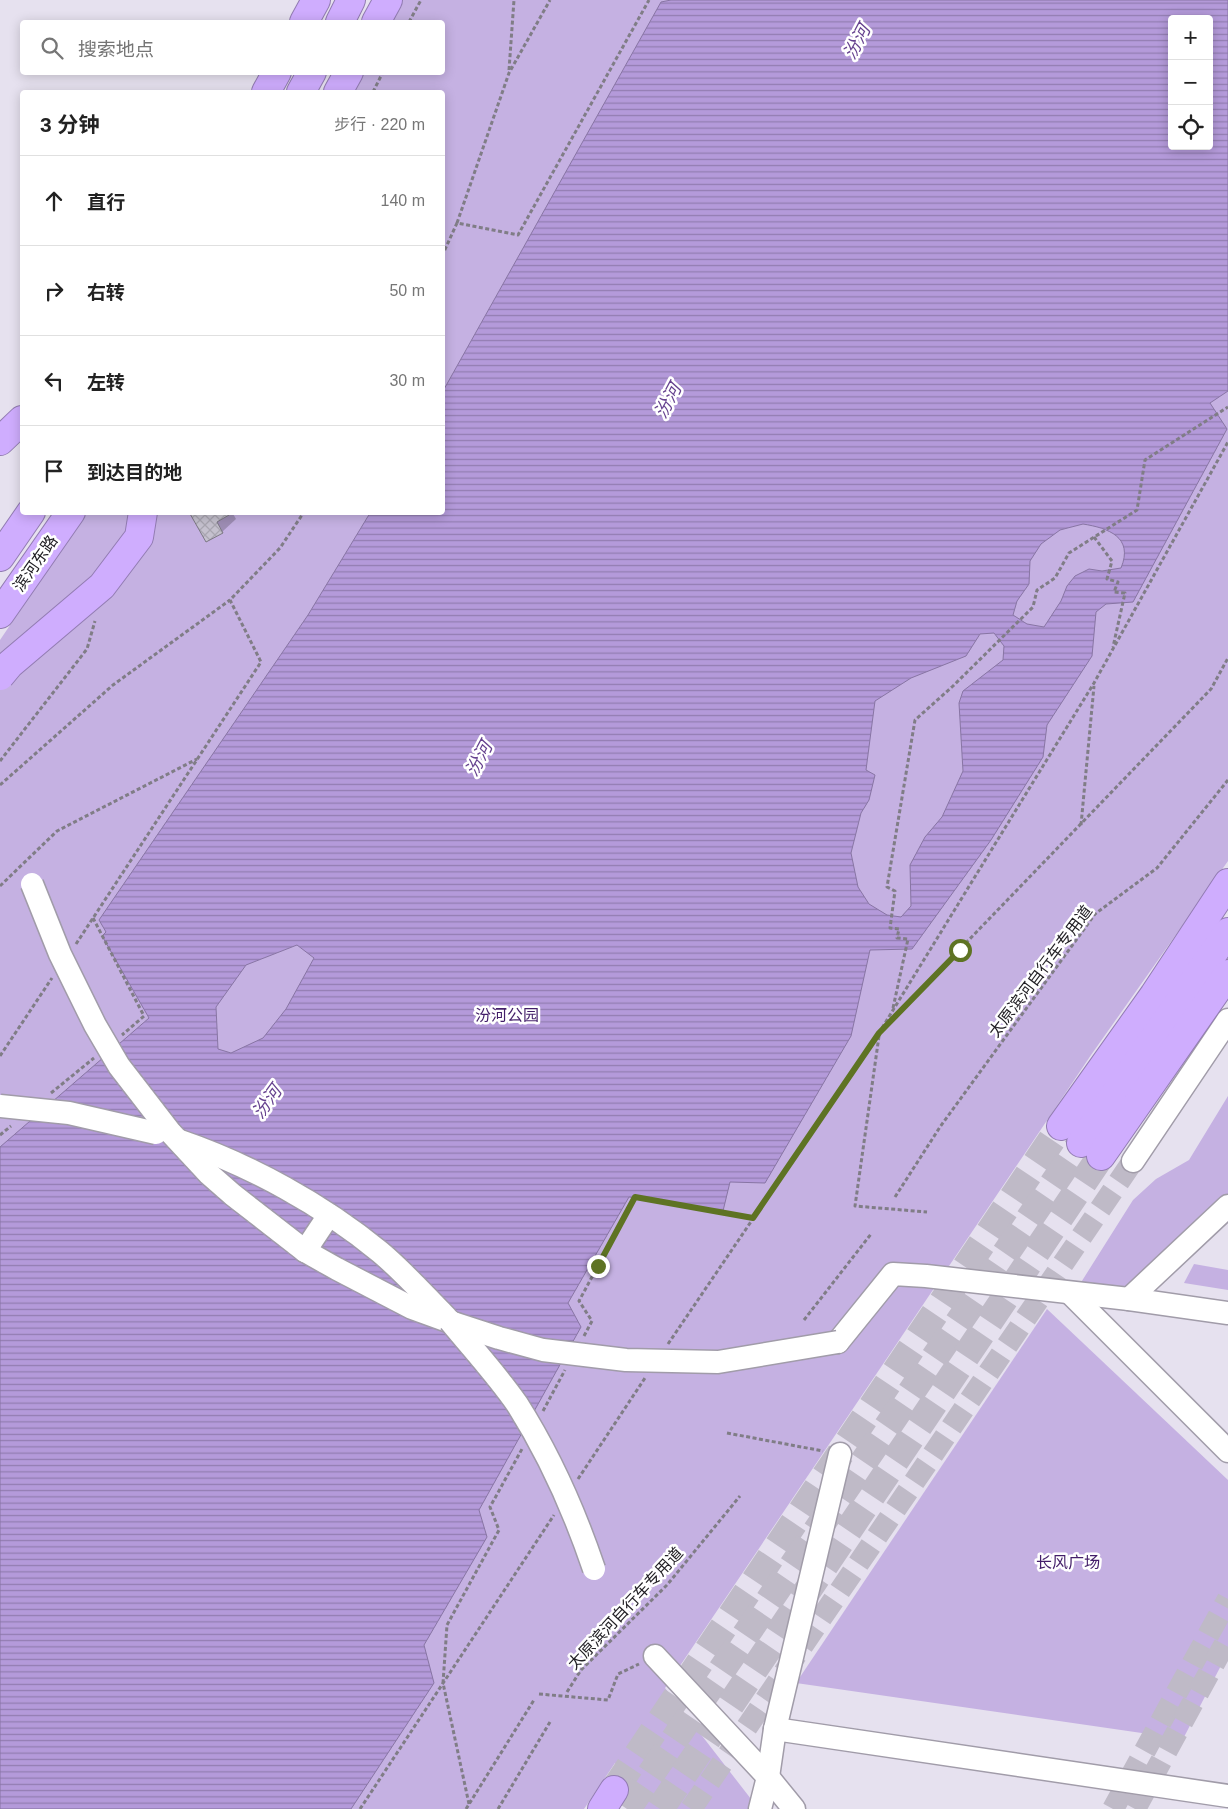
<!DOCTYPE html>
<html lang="zh">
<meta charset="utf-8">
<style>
:root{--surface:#fff;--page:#f2f2f2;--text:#222;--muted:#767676;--line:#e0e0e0}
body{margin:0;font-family:Arial,"Noto Sans SC",sans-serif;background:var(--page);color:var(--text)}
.controls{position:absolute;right:15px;top:15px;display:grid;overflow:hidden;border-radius:5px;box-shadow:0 2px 12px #0003}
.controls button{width:45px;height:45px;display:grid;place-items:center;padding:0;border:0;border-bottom:1px solid var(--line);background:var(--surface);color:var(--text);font:25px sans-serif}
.stop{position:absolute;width:15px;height:15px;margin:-11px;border:4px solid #5e7323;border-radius:50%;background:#fff}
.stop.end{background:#5e7323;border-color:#fff;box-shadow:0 1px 5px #0008}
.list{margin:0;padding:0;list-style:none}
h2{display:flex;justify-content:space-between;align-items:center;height:65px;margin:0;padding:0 20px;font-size:21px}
h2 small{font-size:16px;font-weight:400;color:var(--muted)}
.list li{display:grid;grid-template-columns:32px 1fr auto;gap:15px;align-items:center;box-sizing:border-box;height:90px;padding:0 20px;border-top:1px solid var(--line)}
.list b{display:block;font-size:19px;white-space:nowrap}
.list em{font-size:16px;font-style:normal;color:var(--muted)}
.icon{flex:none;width:28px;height:28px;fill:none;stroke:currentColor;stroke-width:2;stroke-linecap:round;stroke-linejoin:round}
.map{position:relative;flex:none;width:1228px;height:1809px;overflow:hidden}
.search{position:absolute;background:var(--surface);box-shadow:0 2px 12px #0003;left:20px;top:20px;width:425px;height:55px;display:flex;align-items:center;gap:12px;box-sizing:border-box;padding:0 18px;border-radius:5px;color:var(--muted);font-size:19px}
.panel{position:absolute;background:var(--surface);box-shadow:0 2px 12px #0003;left:20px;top:90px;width:425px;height:425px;border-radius:5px}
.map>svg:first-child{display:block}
</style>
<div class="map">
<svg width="1228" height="1809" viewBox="0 0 1228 1809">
<defs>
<pattern id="water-rules" width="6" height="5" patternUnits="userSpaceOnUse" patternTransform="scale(1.25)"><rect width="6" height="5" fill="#b49ada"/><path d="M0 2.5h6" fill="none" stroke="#927db1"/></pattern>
<pattern id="building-cross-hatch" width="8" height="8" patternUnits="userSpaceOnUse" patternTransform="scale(1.25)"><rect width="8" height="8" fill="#c5c1ce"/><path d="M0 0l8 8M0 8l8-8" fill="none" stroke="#a9a6b1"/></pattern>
</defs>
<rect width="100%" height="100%" fill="#e6e1ef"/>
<!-- green -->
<g fill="#c5b1e2" fill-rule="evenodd">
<path d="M400 0H1228V861L1091 1055 665 1688 751 1799 748 1809H642L615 1763 584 1809H0V640L86 513 442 512V92H354L364 73 442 72V22H389ZM1172 19H1209V146H1172Z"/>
<path d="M1228 1096V1202L1128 1292 1080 1284 1133 1200 1156 1179 1189 1160Z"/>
<path d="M1194 1264 1228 1270V1290L1184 1283Z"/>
<path d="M1047 1309 1228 1480V1652L1183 1739 796 1683Z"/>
</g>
<!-- water -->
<path fill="url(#water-rules)" stroke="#8875a4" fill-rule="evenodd" d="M671 0H1228V391L1210 403 1227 429 1133 602 1106 604 1096 612 1092 656 1047 725 1043 757 991 840 912 949 870 950 851 1036 765 1183 730 1182 723 1211 629 1197 568 1303 581 1327 479 1510 487 1537 424 1645 434 1683 351 1809H0V1147L149 1018 102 936 106 932 99 920 308 615 370 513 442 512 443 391 661 2ZM1172 19H1209V146H1172ZM1083 524C1108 528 1134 537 1121 568L1102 571 1089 569 1075 576 1067 586 1061 601 1044 627 1027 624 1013 615 1017 601 1029 584 1030 561 1041 544 1060 530ZM994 633 1004 646 1003 660 963 691 959 703 963 771 942 817 925 837 910 865 911 906 901 917 887 915 869 904 858 887 851 853 861 813 869 800 875 775 866 770 875 701 911 678 966 656 980 634ZM297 945 314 958 286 1009 263 1038 231 1053 218 1049 216 1007 246 965Z"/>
<!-- shadow -->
<path fill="#0003" d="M191 512H232L236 519 222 532 207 541Z"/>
<!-- building -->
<path fill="url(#building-cross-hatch)" stroke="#7c7884" d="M189 512H227L229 515 217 522 223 533 206 542Z"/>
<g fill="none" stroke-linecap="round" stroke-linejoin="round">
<!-- minor-tunnel -->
<g stroke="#bfbac7" stroke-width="22" stroke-dasharray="22 11" stroke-linecap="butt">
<path d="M691 1809 1133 1161"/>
<path d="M1113 1809 1228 1599"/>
<path d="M1135 1809 1228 1638"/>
</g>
<!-- highway-tunnel -->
<g stroke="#bfbac7" stroke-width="28" stroke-dasharray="28 14" stroke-linecap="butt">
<path d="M614 1790 1061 1126"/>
<path d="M627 1809 1081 1143"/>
<path d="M660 1809 1101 1156"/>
</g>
<!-- minor casing -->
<g stroke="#a19ca9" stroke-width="25">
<g id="minor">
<path d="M170 1132 209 1174 233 1195 305 1251 337 1269 412 1308 456 1324"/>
<path d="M180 1141C250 1165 323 1205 380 1252 404 1272 424 1295 446 1317"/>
<path d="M1133 1161 1228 1020"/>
<path d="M305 1251 329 1215"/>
<path d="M1070 1293 1228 1451"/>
<path d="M1129 1299 1228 1206"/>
<path d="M838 1342 893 1274 926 1276 1129 1299 1228 1313"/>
<path d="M655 1656 768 1777 794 1809"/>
<path d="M775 1729 1228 1796"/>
<path d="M760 1809 768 1777 775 1729 840 1454"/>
</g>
</g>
<!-- highway casing -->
<g stroke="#927cb2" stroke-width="30">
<g id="highway">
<path d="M304 22 316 0"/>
<path d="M340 22 351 0"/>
<path d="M376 22 388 0"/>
<path d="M266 92 277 72"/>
<path d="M301 92 312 72"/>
<path d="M338 92 349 72"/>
<path d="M0 441 22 420"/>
<path d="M0 557 31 512"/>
<path d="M0 614 71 512"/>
<path d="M1061 1126 1154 995 1228 883"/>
<path d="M1081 1143 1228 932"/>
<path d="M1101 1156 1228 974"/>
<path d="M602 1809 614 1790"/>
</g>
</g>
<!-- path -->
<g stroke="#807d86" stroke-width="3" stroke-dasharray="4 2.5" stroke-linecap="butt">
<path d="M409 22 421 0"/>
<path d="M509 70 514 0"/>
<path d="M373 92 383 72"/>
<path d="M457 223 509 73 550 0"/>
<path d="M442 256 457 223 518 235 649 0"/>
<path d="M1094 537 1112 561 1107 579 1118 582 1114 592 1125 593 1113 647"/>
<path d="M0 761 87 649 95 621"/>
<path d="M0 785 113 685 230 600"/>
<path d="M1081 825 1094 686"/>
<path d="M0 886 57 831 197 759"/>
<path d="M93 918 144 1016 122 1035"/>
<path d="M76 944 261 662 230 600 280 548 304 512"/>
<path d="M893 1008 908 939 897 938 899 929 890 928 895 891 887 887 915 720 953 686 1033 607 1037 590 1055 578 1069 553 1137 510 1145 460 1228 407"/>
<path d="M882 1028 1094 683 1228 442"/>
<path d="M879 1036 855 1206 927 1212"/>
<path d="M0 1056 52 978"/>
<path d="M51 1093 94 1058"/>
<path d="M0 1135 11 1126"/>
<path d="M895 1197 940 1127 1095 914 1157 868 1228 780"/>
<path d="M804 1320 871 1234"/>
<path d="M584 1336 592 1321 579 1301 635 1197 753 1218"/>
<path d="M668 1344 879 1033 1211 689 1228 658"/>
<path d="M543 1411 565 1370"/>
<path d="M727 1433 823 1451"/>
<path d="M578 1479 645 1378"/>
<path d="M567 1692 581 1670 667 1585 740 1496"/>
<path d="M539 1694 608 1700 618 1674 639 1664"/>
<path d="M469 1804 443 1683 447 1625 499 1530 490 1507 522 1449"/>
<path d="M360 1809 554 1515"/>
<path d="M466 1809 534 1700"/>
<path d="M498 1809 550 1722"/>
</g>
<!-- minor -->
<use href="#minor" stroke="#fff" stroke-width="22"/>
<!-- highway -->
<use href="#highway" stroke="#cfadfe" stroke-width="28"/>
<!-- minor-bridge casing -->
<g stroke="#a19ca9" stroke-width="25" stroke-linecap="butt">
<g id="minor-bridge">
<path d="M32 884 60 954 95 1025 119 1066 170 1132"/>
<path d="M0 1106 69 1113 156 1133"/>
<path d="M450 1321C472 1348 497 1375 517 1404 550 1456 574 1510 594 1569"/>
<path d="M456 1324 499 1338 543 1350 626 1360 718 1362 838 1342"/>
</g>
</g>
<!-- highway-bridge casing -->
<g stroke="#927cb2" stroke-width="30" stroke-linecap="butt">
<path id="highway-bridge" d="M0 676 10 664 102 586 139 537 143 512"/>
</g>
<!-- minor-bridge -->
<use href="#minor-bridge" stroke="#fff" stroke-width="22"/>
<!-- highway-bridge -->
<use href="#highway-bridge" stroke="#cfadfe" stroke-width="28"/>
</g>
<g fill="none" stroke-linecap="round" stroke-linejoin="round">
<!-- route -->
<path stroke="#5e7323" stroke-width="6" d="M598 1266 635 1197 753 1218 879 1033 960 950"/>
</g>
<g text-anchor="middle" stroke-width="5" stroke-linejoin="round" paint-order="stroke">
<!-- street labels -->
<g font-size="16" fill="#222025" stroke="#fff">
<text transform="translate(35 563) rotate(-55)" y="6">滨河东路</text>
<text transform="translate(1040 971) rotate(-53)" y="6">太原滨河自行车专用道</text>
<text transform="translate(625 1608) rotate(-47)" y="6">太原滨河自行车专用道</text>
</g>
<!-- park labels -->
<g font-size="16" fill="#431e69" stroke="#fff">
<text x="507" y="1021">汾河公园</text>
<text x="1068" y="1568">长风广场</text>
</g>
<!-- water labels -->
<g font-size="18" font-style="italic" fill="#66428f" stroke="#fff">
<text transform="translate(857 42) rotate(-62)" y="6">汾河</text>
<text transform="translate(668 401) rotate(-62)" y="6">汾河</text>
<text transform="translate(479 759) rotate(-62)" y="6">汾河</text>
<text transform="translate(267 1102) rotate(-54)" y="6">汾河</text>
</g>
</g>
</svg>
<div class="controls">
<button>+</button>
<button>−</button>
<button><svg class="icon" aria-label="locate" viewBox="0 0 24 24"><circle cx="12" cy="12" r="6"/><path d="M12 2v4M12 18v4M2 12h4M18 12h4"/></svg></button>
</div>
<div class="stop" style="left:960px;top:950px"></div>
<div class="stop end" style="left:598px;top:1266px"></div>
<div class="search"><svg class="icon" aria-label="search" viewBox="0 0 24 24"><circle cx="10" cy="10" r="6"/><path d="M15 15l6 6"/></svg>搜索地点</div>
<section class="panel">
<h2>3 分钟<small>步行 · 220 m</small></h2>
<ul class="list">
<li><svg class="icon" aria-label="ahead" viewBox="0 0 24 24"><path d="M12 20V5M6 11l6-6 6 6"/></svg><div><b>直行</b></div><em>140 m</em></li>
<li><svg class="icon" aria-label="right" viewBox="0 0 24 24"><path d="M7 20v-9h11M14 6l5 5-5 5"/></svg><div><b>右转</b></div><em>50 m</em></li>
<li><svg class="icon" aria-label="left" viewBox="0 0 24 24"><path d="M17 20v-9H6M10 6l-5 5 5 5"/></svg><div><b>左转</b></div><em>30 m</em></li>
<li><svg class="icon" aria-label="arrive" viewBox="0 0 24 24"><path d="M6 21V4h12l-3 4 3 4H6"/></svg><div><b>到达目的地</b></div></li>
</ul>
</section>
</div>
